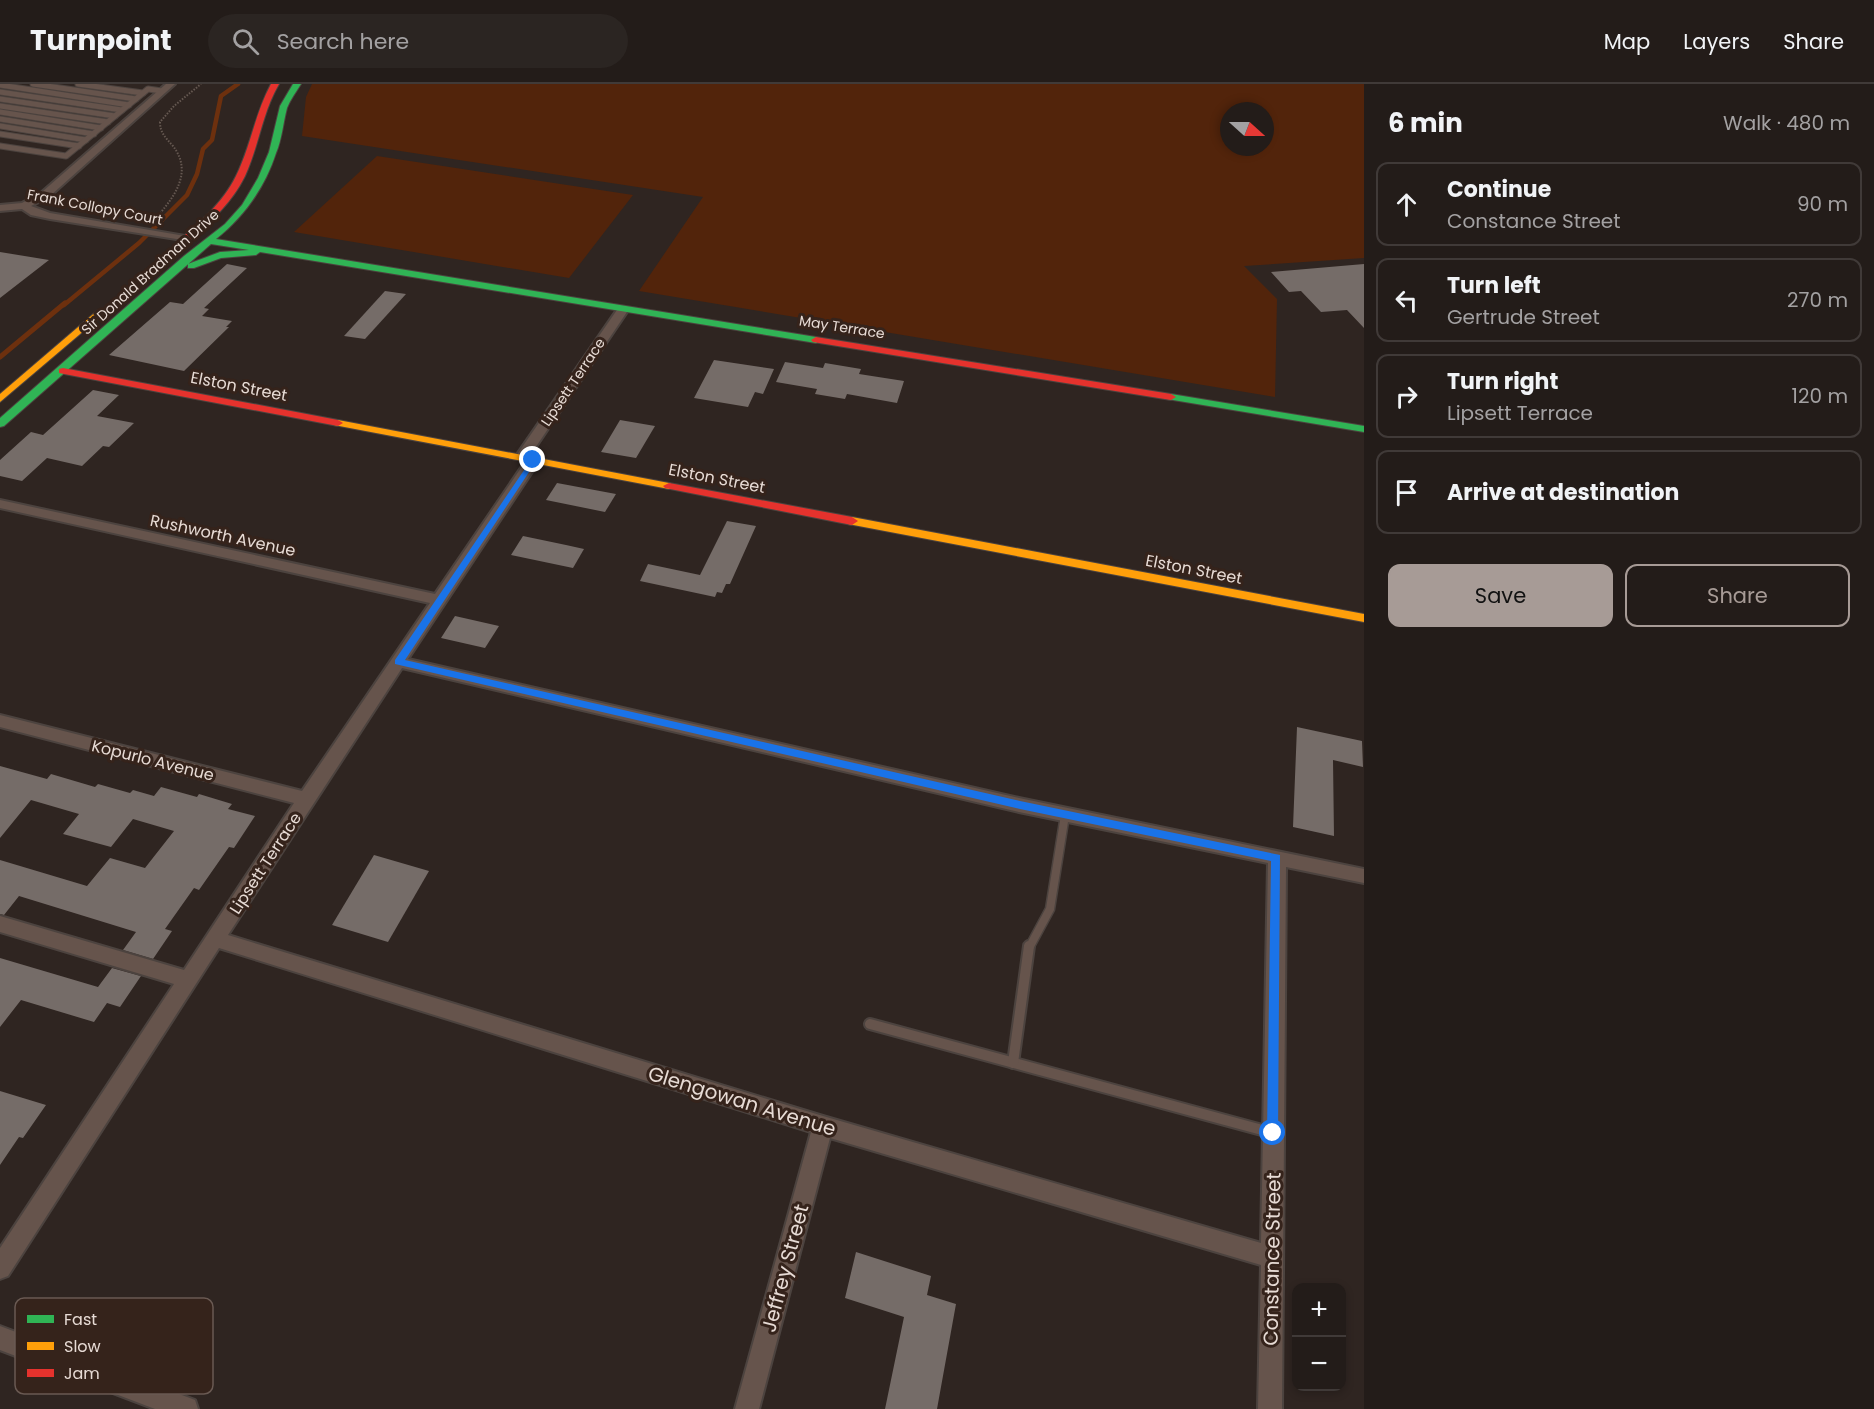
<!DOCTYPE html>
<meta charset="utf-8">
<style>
:root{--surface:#231c19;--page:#2b2522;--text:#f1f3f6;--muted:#a3a1a2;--line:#403a38;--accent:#a79b96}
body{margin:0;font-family:Poppins,sans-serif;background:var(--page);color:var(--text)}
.controls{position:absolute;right:18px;bottom:18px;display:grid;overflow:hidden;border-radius:12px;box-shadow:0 3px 9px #0003}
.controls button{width:54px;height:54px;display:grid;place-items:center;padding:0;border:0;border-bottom:2px solid var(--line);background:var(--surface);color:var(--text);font:30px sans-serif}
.compass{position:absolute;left:1220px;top:18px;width:54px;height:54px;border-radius:50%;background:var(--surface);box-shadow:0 3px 9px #0003;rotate:111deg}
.stop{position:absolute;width:18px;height:18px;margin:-14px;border:4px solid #1a73e8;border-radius:50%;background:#fff}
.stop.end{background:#1a73e8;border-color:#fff;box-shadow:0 2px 6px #0008}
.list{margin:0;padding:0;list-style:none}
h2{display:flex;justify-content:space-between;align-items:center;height:78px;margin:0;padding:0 24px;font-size:26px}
h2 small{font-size:20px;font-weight:400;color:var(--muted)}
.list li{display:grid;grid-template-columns:39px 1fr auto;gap:18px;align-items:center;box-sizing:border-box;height:84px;margin:0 12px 12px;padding:0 12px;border:2px solid var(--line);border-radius:12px}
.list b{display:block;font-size:22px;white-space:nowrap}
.list p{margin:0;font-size:20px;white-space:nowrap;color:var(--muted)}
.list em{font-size:20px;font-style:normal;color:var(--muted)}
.actions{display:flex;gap:12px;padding:18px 24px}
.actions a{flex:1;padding:14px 0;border:2px solid var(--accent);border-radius:12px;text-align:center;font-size:21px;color:var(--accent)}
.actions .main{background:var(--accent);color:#111}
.icon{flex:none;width:33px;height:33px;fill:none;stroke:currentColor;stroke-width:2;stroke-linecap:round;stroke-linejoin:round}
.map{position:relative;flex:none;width:1364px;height:1325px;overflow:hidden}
header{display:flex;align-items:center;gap:36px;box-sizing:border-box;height:84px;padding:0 30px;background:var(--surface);border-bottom:2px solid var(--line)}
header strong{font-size:28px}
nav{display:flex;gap:33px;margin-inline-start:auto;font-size:21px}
.search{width:420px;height:54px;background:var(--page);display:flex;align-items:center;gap:15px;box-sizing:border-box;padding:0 21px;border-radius:33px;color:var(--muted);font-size:22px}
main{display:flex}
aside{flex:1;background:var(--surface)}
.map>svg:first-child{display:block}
</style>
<header>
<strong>Turnpoint</strong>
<div class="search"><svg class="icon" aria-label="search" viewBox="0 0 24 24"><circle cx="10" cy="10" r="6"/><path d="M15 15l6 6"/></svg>Search here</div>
<nav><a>Map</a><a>Layers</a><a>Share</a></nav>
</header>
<main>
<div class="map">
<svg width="1364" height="1325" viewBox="0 0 1364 1325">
<rect width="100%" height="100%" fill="#2f2521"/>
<!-- green -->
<g fill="#52240b" fill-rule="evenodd">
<path d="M312 0H1364V174L1244 182 1277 215 1275 313 639 207 703 113 302 52 306 13ZM1229 27H1265V63H1229Z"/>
<path d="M377 72 633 111 569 194 294 148Z"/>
</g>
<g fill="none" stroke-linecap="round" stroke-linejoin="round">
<!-- stream-far1 -->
<path stroke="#6d300e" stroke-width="4.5" d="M64 221 139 159 187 111 197 90 203 65 212 56 221 12 238 0"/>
<!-- stream -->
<path stroke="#6d300e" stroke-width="5" d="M0 273 65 219"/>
</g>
<!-- building -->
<g fill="#756c68">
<path d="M0 168 49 176 0 214Z"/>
<path d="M227 180 247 184 204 224 209 225 202 232 232 237 226 243H229L184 287 109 271 170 218 183 220Z"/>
<path d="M1364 180V244L1347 226 1321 228 1301 207 1289 208 1271 188Z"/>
<path d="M385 207 406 210 365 255 344 252Z"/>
<path d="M714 276 774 285 763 310 755 308 748 323 694 314Z"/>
<path d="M785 278 823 284 825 279 861 285 859 290 904 297 897 319 847 310 845 315 815 310 817 305 776 298Z"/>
<path d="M93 306 119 311 97 332 134 339 109 363 103 362 82 382 47 374 22 397 0 392V376L31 348 43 351Z"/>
<path d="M620 336 655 342 636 374 601 368Z"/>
<path d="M557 399 616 410 605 428 546 416Z"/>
<path d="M727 437 756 442 730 500H726L722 509 717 508 715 513 640 497 648 480 700 491Z"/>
<path d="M523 452 566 461 584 465 573 484 511 471Z"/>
<path d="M455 532 499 542 485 564 441 554Z"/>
<path d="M1297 643 1362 657 1363 683 1333 676 1334 752 1293 743Z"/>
<path d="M0 682 47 695 51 690 95 703 98 700 130 709 133 706 154 712 161 703 197 713 199 710 232 720 228 725 255 732 234 764 229 763 199 806 194 804 165 845 172 847 153 875 123 866 136 848 19 812 4 831 0 830V776L87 802 110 774 145 784 174 747 133 735 111 763 63 750 79 730 31 716 0 754Z"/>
<path d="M374 771 429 787 388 858 332 841Z"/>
<path d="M0 874 98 903 112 884 141 892 120 923 107 919 94 938 21 916 0 943Z"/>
<path d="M0 1007 46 1021 23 1054 19 1053 0 1081Z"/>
<path d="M856 1168 931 1192 927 1211 956 1220 937 1325H885L904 1233 845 1214Z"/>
</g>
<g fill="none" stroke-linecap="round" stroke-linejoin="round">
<!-- lane-far2 casing -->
<g stroke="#4c433f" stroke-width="7">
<g id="lane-far2">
<path d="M33 0 136 15"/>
<path d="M78 0 143 9"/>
<path d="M0 1 129 21"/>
<path d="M0 8 122 26"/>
<path d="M0 15 115 32"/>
<path d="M0 22 108 38"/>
<path d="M0 28 101 44"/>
<path d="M0 35 94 50"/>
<path d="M0 42 86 56"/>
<path d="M0 50 79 62"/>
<path d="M0 62 66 72 148 5 162 7"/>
</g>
</g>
<!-- lane-far1 casing -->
<g stroke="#4c433f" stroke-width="11">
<path id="lane-far1" d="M1029 864 1050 825 1065 731"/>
</g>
<!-- lane casing -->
<g stroke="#4c433f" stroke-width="14">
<g id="lane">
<path d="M870 940 1273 1049"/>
<path d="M1013 979 1029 862"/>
</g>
</g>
<!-- street casing -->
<g stroke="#4c433f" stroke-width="4">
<g id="street">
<path d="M166 0H175L50 112 31 122 50 129 185 152 189 153V157L50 135 31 131 22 125 0 127V121L22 119 42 108Z"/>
<path d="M619 223 629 225 529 373H538L540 376 408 575 1019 714 1364 785V799L1286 783 1282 1325H1258L1261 1181 830 1054 759 1325H735L811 1048 219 864 8 1192 0 1195V1164L174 900 0 848V832L184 886 294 719 0 643V631L302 707 430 519 0 424V416L435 510 527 375H518L516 372ZM402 584 1019 728 1268 779 1261 1159 823 1032 228 851Z"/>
<path d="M0 1242 195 1316 198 1325H155L0 1266Z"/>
</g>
</g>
<!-- fast casing -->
<g stroke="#4c433f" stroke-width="2">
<g id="fast">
<path d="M293 0H301C296 8 290 16 287 24 283 39 282 55 276 69 265 103 244 133 216 155L816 253 821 256 816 259 260 168 256 171 221 174 194 184H188V180L220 168 249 166 211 160 4 342 0 343V334L184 172 225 140 242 121 258 94 269 68 280 22Z"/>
<path d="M1171 310 1364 342V348L1167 315 1166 313Z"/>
</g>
</g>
<!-- slow casing -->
<g stroke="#4c433f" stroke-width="2">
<g id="slow">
<path d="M98 226 106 228 0 318V310Z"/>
<path d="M338 336 669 399 675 402 669 405 334 341V337Z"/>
<path d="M852 433 1364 530V538L848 440 846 437Z"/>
</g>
</g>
<!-- jam casing -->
<g stroke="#4c433f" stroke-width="2">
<g id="jam">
<path d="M271 0H279C262 29 259 62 245 92 231 121 206 142 183 162H177V158C199 139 223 119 236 92 251 62 255 29 271 0Z"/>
<path d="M816 253 1171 310 1176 313 1171 316 813 258 811 256Z"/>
<path d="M63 284 338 336 343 339 338 342 59 289V285Z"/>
<path d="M669 399 852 433 858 437 852 441 665 404 663 402Z"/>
</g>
</g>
<!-- path -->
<path stroke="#655851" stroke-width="2" stroke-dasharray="1.5 1.5" stroke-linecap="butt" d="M154 136C173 115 194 89 173 62 166 54 160 49 160 38L174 22 201 0"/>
<!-- lane-far2 -->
<use href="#lane-far2" stroke="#66544c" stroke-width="5"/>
<!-- lane-far1 -->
<use href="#lane-far1" stroke="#66544c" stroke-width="8"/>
<!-- lane -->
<use href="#lane" stroke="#66544c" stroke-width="10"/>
<!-- street -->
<use href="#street" fill="#66544c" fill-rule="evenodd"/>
<!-- fast -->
<use href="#fast" fill="#30b455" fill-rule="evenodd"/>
<!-- slow -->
<use href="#slow" fill="#ff9f0a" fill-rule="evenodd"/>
<!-- jam -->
<use href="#jam" fill="#e5322d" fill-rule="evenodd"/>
</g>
<!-- route -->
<path fill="#1a73e8" d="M533 373 537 376 405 576 1020 717 1280 771 1278 1053 1273 1055 1267 1049 1271 777 1020 725 395 580V576Z"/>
<g text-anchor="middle" stroke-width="6" stroke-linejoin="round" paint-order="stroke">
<!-- far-street labels -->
<g font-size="14" fill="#e7dbd5" stroke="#35231b">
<text transform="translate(95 123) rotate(11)" y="5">Frank Collopy Court</text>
<text transform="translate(150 188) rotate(-42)" y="5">Sir Donald Bradman Drive</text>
<text transform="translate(842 243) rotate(9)" y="5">May Terrace</text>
<text transform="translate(573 298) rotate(-56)" y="5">Lipsett Terrace</text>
</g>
<!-- street labels -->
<g font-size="16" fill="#e7dbd5" stroke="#35231b">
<text transform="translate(239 302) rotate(11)" y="6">Elston Street</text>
<text transform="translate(717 394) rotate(11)" y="6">Elston Street</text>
<text transform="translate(223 451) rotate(12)" y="6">Rushworth Avenue</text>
<text transform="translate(1194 485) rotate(11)" y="6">Elston Street</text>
<text transform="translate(153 676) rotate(14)" y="6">Kopurlo Avenue</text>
<text transform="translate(265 779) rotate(-57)" y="6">Lipsett Terrace</text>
</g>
<!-- near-street labels -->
<g font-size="20" fill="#e7dbd5" stroke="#35231b">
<text transform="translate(742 1017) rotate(17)" y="7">Glengowan Avenue</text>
<text transform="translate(1272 1175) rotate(-89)" y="7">Constance Street</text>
<text transform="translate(785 1184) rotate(-75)" y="7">Jeffrey Street</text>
</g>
</g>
<!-- legend -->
<rect x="15" y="1214" width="198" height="96" rx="9" fill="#35231b" stroke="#6a5a53" stroke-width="1.5"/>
<rect x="27" y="1231" width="27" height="8" fill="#30b455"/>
<rect x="27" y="1258" width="27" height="8" fill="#ff9f0a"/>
<rect x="27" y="1285" width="27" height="8" fill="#e5322d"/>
<g font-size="16" fill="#e7dbd5">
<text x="64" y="1241">Fast</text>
<text x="64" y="1268">Slow</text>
<text x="64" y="1295">Jam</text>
</g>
</svg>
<div class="controls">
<button>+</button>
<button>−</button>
</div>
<svg class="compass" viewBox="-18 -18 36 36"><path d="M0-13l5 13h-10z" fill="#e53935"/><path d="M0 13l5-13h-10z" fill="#a3a1a2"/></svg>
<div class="stop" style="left:1273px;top:1049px"></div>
<div class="stop end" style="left:533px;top:376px"></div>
</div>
<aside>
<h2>6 min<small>Walk · 480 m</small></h2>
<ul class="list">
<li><svg class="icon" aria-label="ahead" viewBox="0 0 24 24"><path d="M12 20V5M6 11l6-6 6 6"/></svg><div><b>Continue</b><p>Constance Street</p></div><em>90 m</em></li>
<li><svg class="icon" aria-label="left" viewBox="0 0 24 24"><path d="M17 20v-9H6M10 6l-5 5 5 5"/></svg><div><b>Turn left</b><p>Gertrude Street</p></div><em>270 m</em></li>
<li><svg class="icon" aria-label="right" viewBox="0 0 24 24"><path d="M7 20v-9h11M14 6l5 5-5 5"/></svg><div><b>Turn right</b><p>Lipsett Terrace</p></div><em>120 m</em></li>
<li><svg class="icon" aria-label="arrive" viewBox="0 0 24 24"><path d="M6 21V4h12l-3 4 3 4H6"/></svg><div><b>Arrive at destination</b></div></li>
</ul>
<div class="actions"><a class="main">Save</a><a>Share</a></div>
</aside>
</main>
